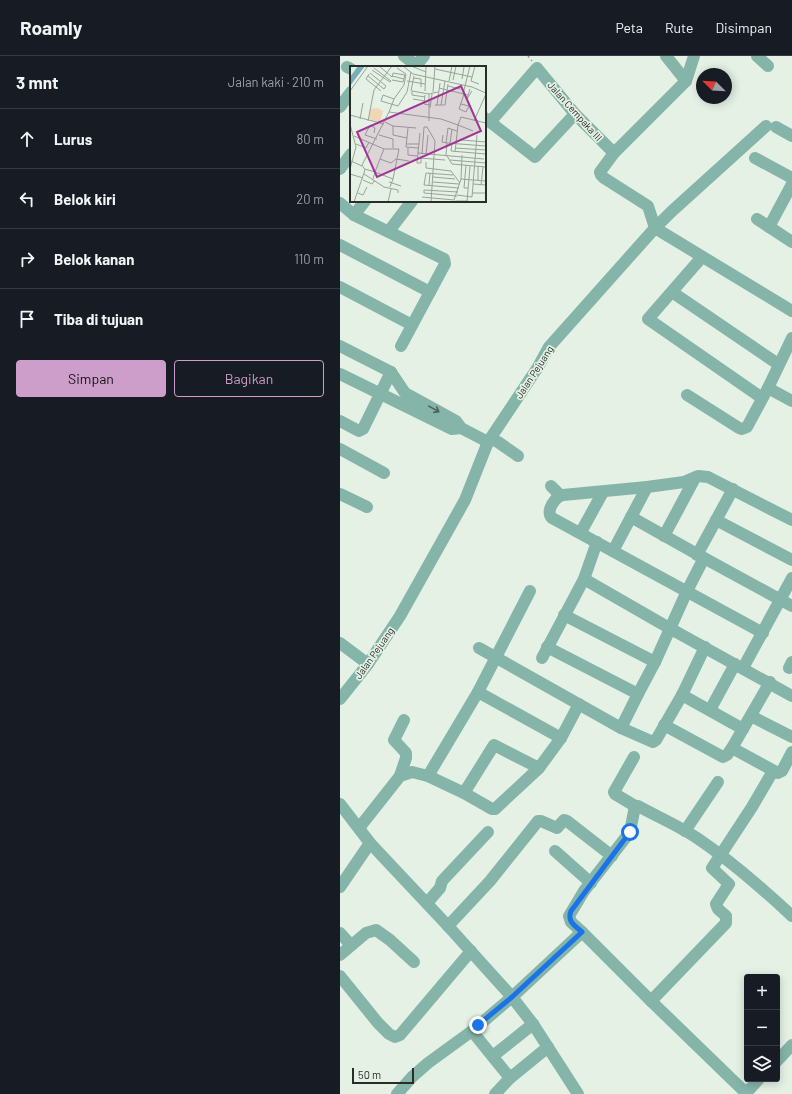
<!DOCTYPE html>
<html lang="id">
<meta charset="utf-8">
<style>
:root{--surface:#171b24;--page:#242831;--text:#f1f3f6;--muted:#9ea1a6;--line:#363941;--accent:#cd9eca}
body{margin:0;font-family:Barlow,sans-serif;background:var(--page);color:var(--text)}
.controls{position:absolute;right:12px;bottom:12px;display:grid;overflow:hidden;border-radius:4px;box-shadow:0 2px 10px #0003}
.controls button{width:36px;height:36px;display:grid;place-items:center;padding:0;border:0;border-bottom:1px solid var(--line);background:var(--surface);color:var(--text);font:20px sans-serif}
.compass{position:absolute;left:356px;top:12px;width:36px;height:36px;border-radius:50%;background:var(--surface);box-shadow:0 2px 10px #0003;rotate:294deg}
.scale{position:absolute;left:12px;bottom:10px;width:62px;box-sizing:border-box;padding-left:4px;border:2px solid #292d29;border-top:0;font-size:11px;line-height:14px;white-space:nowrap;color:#292d29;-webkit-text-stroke:3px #e5f1e4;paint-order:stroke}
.stop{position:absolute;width:12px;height:12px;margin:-9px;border:3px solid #1a73e8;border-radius:50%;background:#fff}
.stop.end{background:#1a73e8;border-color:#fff;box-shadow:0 1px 4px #0008}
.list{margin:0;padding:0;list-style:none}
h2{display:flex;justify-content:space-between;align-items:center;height:52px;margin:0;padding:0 16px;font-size:17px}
h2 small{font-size:13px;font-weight:400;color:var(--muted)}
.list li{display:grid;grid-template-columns:26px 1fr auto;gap:12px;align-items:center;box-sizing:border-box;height:60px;padding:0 16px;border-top:1px solid var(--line)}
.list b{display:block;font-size:15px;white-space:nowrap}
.list em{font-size:13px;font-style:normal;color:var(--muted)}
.actions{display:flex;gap:8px;padding:12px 16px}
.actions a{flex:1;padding:9px 0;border:1px solid var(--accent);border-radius:4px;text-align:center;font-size:14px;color:var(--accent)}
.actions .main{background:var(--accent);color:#111}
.icon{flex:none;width:22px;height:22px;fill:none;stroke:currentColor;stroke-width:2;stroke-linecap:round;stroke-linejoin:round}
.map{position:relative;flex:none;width:452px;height:1038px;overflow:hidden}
header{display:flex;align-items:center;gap:24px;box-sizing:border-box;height:56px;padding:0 20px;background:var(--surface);border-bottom:1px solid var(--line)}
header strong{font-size:19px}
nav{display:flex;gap:22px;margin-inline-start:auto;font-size:14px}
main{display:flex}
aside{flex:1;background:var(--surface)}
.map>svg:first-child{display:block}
</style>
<header>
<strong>Roamly</strong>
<nav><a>Peta</a><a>Rute</a><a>Disimpan</a></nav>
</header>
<main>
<aside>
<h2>3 mnt<small>Jalan kaki · 210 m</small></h2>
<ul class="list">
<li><svg class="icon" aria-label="ahead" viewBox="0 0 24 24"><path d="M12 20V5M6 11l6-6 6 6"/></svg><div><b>Lurus</b></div><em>80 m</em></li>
<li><svg class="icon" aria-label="left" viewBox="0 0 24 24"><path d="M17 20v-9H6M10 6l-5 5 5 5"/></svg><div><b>Belok kiri</b></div><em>20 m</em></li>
<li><svg class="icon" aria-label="right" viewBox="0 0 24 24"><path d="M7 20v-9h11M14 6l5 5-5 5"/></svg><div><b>Belok kanan</b></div><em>110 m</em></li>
<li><svg class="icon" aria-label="arrive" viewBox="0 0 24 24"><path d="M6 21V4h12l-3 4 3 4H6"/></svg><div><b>Tiba di tujuan</b></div></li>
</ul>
<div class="actions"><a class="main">Simpan</a><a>Bagikan</a></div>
</aside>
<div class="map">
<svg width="452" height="1038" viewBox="0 0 452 1038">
<rect width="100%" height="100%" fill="#e5f1e4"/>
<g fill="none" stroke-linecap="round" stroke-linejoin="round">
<!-- path -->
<path stroke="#969f95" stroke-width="1.5" stroke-dasharray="2 3" stroke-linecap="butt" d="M188 0 192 5"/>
<!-- minor -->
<g stroke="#85b4a8" stroke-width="12">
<path d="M64 0 76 9"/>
<path d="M326 0 346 25"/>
<path d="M417 0 428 10"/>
<path d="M7 11 11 13"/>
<path d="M75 11 84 0"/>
<path d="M0 51 11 36"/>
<path d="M145 62 195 101 235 58"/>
<path d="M150 66 197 12 235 58 274 97"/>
<path d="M426 70 331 156 315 172 452 255"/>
<path d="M436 71 452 80"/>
<path d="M415 102 452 122"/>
<path d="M0 113 11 98"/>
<path d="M0 147 14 159 104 203 105 208 61 290"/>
<path d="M14 159 25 145"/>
<path d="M417 163 452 186"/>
<path d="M429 171 452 128"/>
<path d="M49 175 72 145"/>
<path d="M0 189 90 236"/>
<path d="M362 201 308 263 422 342"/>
<path d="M0 231 72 269"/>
<path d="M332 236 438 308"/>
<path d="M452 282 428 332 452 345"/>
<path d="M0 290 51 316 65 337 116 365 121 372 148 386 153 384 158 386 178 400"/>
<path d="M0 318 112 373 121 372"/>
<path d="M347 339 399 372 402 373 407 371 428 332"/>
<path d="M0 365 17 374 19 375 23 373 51 316"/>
<path d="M0 393 44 417"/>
<path d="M211 430 220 439"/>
<path d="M0 438 27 451"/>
<path d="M291 461 364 502 452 550"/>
<path d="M376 464 452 504"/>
<path d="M241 476 263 436"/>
<path d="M324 480 355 422"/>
<path d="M273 495 307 431"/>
<path d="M357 499 393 433"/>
<path d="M244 523 331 573 452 640"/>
<path d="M224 559 315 606"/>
<path d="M423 577 212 462C205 455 215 441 223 439L307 431 344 426 358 420 368 421 452 464"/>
<path d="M0 587 28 608"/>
<path d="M207 591 298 638"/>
<path d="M139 592 281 672 313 686 316 684 342 639 365 591"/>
<path d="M202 602 244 523 257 486"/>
<path d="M403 612 452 522"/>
<path d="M449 612 452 606"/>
<path d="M138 636 221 682"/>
<path d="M342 639 403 673"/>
<path d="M0 643 28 608 60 560 125 444 148 386 198 311 209 291 315 172 308 150 264 122 261 119 260 116 274 97 346 25 354 0"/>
<path d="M370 654 395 608"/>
<path d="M411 660 452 681"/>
<path d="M324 669 383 701 387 699 392 692 430 626"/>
<path d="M281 672 298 638 315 606 347 535 364 502"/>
<path d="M392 692 438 717 442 715 452 696"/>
<path d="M294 701 274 736 275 738 295 750"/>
<path d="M60 720 66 702V697L54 684 64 664"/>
<path d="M88 720 124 737 152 753H155L199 712 221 682 239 648"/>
<path d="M124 737 154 689 199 712"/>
<path d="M0 748 30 787 108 870 172 941 193 968 238 1038"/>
<path d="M19 772 60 720 72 716 88 720 138 636 190 535"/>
<path d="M345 775 378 726"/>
<path d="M215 795 251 827"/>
<path d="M0 831 30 787"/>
<path d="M87 847 100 832 102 825 148 776"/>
<path d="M108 870 150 825 198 765H201L217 772 224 764 227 765 272 800"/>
<path d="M242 876 231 866 229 860 244 835 290 776 295 750H298C318 761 339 770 357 782 391 805 422 832 452 860"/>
<path d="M0 877 11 889"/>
<path d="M0 899 26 877 36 874 50 884 74 906"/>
<path d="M0 920 38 967 49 978 55 981 60 979 131 895"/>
<path d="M311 945 406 1037 419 1023"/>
<path d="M132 975 170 1022 155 1038"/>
<path d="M153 1000 193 968"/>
<path d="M437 1005 452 989"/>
<path d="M170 1022 208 991"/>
<path d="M57 1038 72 1021 88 1007 132 975 172 941 242 876 311 945 386 867V860L378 853 376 848 389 828 372 812 412 751 433 715"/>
</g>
</g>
<!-- one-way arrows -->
<defs><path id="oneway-shaft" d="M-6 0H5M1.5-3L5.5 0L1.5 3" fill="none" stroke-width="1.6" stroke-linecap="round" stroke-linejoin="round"/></defs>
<use stroke="#4e635c" href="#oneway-shaft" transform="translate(94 353) rotate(29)"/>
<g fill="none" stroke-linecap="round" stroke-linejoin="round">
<!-- route -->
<path stroke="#1a73e8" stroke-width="5" d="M138 969 172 941 242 876C234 869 227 865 231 855L290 776"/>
</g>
<g text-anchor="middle" stroke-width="3.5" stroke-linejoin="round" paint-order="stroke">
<!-- street labels -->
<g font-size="10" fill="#292d29" stroke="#e5f1e4">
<text transform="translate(235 55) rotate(48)" y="4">Jalan Cempaka III</text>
<text transform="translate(194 316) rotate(-57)" y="4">Jalan Pejuang</text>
<text transform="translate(34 597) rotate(-55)" y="4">Jalan Pejuang</text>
</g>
</g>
<!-- overview -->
<g transform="translate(10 10)">
<rect width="136" height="136" fill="#e5f1e4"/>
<path d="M27 42 33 45 30 56 19 53 20 43Z" fill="#eed6b6"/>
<path d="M8 0H15L0 20V11Z" fill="#79adb8"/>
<path fill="none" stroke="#9aa399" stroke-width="1" d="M29 0 42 11M53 0 63 8 122 21 136 27M61 0 76 6M125 0 121 15 129 18M85 3 122 11M22 4 40 16 41 15 24 2M19 8 16 13 31 25M18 10 34 23 36 20 20 7M42 10 54 13M64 12 71 13V21M112 13 114 1M42 14 53 16 55 9 43 7 42 11M103 14 106 0M57 15 75 18M99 15 102 0M98 20 110 23M89 22 118 29M120 23 117 33 122 25M0 25 18 0M61 25 64 10M75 25 76 0M83 26 85 0M113 28 120 0M114 28 109 43 116 46M75 29 74 38 80 39M75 31 62 29V25L79 28M44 33 33 29 31 35 48 40 57 26 61 6M63 33 75 35M111 38 119 40 116 46M85 39H95L98 18M87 39 90 17M91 39 95 15M80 42 82 28M39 46 44 33 54 19 56 8 47 2M0 49 34 58M10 53 13 37M18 55 24 24 42 0M79 55V28L88 26M124 55 136 28M35 56 43 60 66 62M0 58 6 81 0 103M43 60V69L57 72M58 62 56 81 68 82M24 67 25 62 20 59 15 69 27 73M70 67 67 97H71V92M29 69 43 73V82M93 69 92 76 97 77M4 70 34 83 30 93 41 97 46 93 59 95M112 74 136 76M96 77 98 62 107 65M100 77 102 63M102 77 101 85 136 88M6 78 16 82 19 76M56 78H69M58 82V89L67 90M105 82 136 84M34 83H49L43 113M105 86 108 59 123 65M68 87 134 93M72 88 74 61H77L85 75 81 136M76 89 78 69M96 89 97 77 136 80M97 90 102 98 136 101M70 92 95 94M30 93 25 106 43 113 40 121M100 94 136 97M1 95 12 100M76 96V102L101 105 110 117M116 99 114 122H118M15 103 25 106 23 113M0 108 13 112M14 108 34 121 48 124V127M103 109 76 107 74 119 109 122M83 111 105 113M111 113 112 89M13 114 22 118 25 114M128 115V100M39 116 51 120M83 116 109 118M123 118 136 119M79 119 80 107M131 119 133 101M8 127 13 129 17 121M122 127H136M107 129 122 131 127 69M107 130 74 127V124L108 126M72 131 104 134 111 113 136 115M105 135H118M4 136 15 104 12 99 39 46 91 53 108 59 111 51 136 57M38 136 41 123M117 136 120 100"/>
<path fill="#a13595" fill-opacity="0.15" stroke="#a13595" stroke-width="2" d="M111 20 131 65 27 111 7 66Z"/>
<rect width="136" height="136" fill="none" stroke="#292d29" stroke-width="2"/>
</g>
</svg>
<div class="controls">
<button>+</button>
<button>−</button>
<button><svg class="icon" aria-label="layers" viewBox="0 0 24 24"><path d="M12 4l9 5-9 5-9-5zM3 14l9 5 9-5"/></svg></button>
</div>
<svg class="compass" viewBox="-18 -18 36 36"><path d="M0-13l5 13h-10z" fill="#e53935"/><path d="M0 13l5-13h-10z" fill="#9ea1a6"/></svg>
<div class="scale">50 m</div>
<div class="stop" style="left:290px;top:776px"></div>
<div class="stop end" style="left:138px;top:969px"></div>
</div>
</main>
